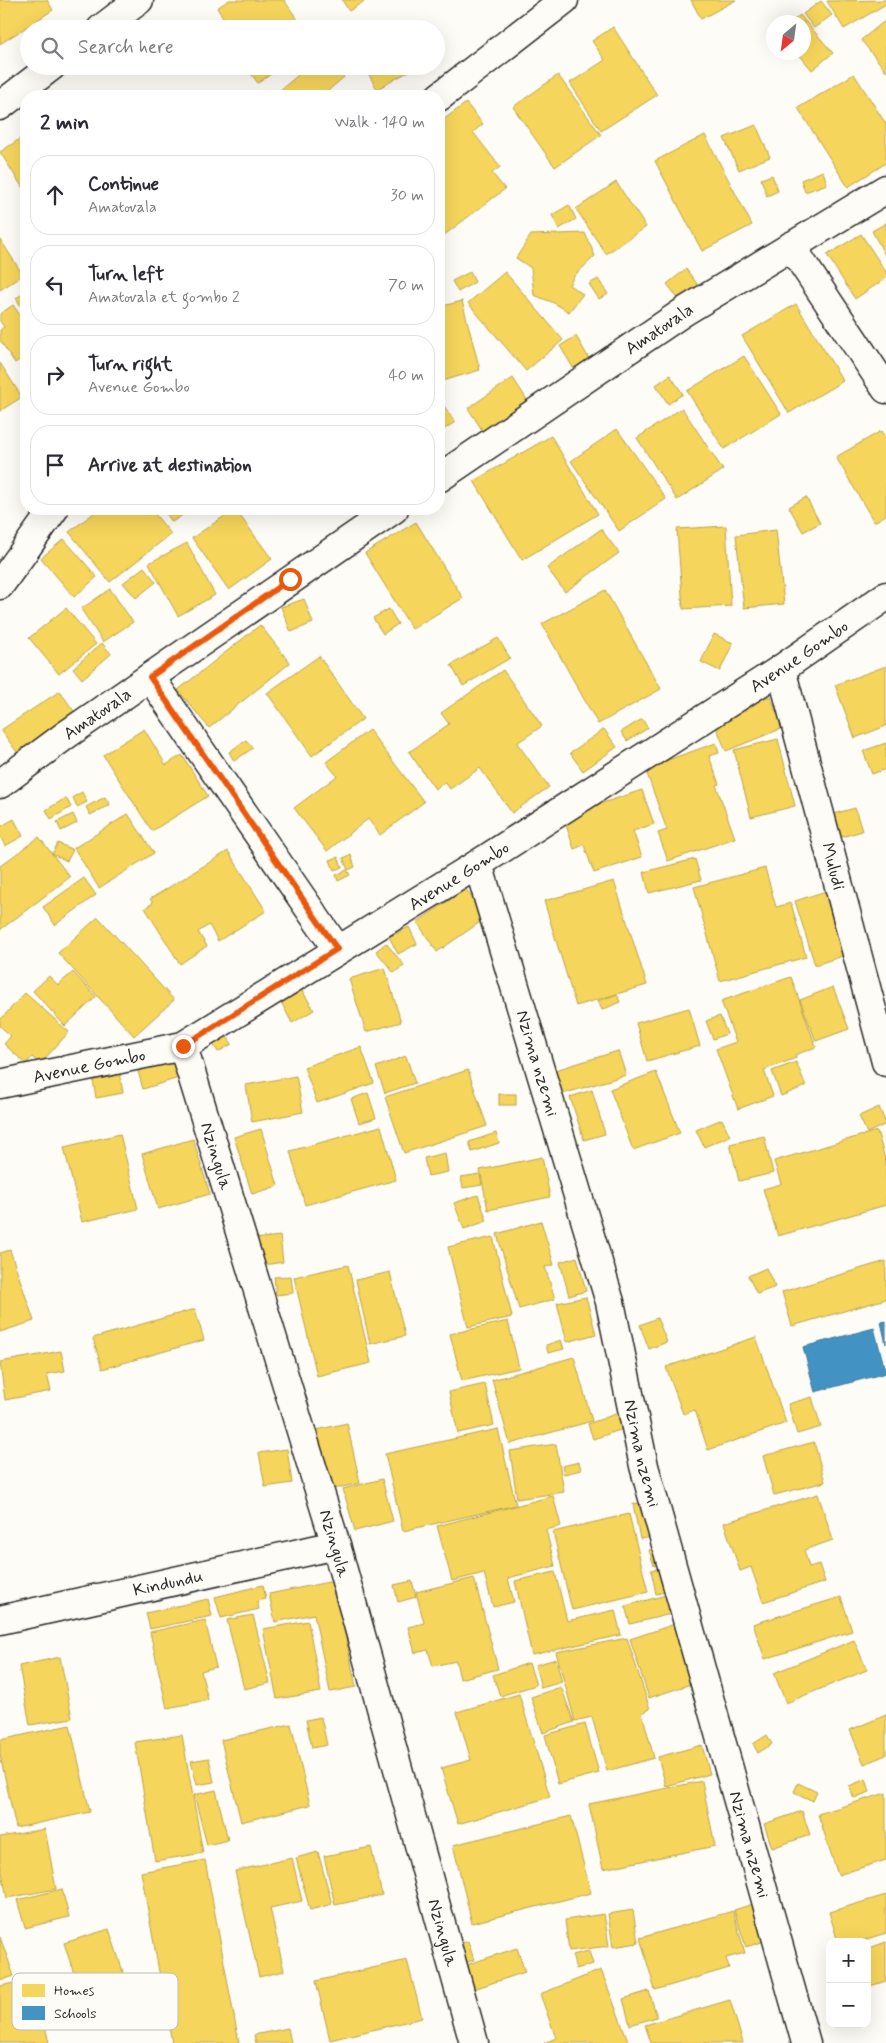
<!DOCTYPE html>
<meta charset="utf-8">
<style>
:root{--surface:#fff;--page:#f7f7f7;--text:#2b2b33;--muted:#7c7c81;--line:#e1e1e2}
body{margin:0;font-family:Mynerve,sans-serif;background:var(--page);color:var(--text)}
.controls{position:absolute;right:15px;bottom:15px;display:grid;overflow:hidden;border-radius:10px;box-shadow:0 5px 20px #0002}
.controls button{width:45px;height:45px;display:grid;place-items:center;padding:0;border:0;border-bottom:1px solid var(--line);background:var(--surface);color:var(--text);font:25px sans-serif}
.compass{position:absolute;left:766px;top:15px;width:45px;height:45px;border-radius:50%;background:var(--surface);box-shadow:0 5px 20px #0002;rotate:209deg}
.stop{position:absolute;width:15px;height:15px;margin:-11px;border:4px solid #ea580c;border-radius:50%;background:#fff}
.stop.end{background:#ea580c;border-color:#fff;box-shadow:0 1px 5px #0008}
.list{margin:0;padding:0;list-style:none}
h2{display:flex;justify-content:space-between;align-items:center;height:65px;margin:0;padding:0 20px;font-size:21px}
h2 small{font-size:16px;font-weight:400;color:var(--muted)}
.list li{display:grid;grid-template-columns:32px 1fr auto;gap:15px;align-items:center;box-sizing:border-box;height:80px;margin:0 10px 10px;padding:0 10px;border:1px solid var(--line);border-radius:20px}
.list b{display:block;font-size:19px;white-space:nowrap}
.list p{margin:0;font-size:16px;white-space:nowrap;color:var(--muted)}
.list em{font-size:16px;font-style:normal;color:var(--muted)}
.icon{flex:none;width:28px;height:28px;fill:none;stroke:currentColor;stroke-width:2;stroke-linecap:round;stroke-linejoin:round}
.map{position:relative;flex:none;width:886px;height:2043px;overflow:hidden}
.search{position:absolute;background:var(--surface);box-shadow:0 5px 20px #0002;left:20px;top:20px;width:425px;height:55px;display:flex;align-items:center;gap:12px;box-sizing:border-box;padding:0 18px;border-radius:28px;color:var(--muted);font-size:19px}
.panel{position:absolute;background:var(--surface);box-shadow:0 5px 20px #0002;left:20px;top:90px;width:425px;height:425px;border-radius:20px}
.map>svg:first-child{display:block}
</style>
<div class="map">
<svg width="886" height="2043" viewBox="0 0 886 2043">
<rect width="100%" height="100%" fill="#fdfcf7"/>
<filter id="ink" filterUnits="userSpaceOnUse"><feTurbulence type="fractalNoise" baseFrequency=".02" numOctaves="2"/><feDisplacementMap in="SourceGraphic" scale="10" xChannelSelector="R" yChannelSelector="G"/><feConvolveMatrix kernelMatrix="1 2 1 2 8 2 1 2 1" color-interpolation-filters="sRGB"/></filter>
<g filter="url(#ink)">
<!-- homes -->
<g fill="#f6d55c" stroke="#b9a24d">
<path d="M0 0H47L53 10 0 44Z"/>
<path d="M229 0H284L304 29H231L217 8Z"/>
<path d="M342 0H366L349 11Z"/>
<path d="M691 0H736L701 19Z"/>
<path d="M886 0V4L844 29 827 1Z"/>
<path d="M821 1 832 15 814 28 803 14Z"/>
<path d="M800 15 833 53 812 70 797 52H804V22H791Z"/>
<path d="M886 20V71L861 40Z"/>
<path d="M613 27 657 95 601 131 570 83 605 60 592 41Z"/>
<path d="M245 66H283L258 83Z"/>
<path d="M309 66H335L344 77 322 96H273Z"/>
<path d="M364 66H414L415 68 377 89Z"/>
<path d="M854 74 886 124V163L848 187 798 108Z"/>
<path d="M558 75 601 135 555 167 513 107Z"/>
<path d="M466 103 483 124 473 132 500 167 492 173 505 189 439 239V123Z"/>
<path d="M756 125 770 157 739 170 724 138Z"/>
<path d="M26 135V193L0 152Z"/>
<path d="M705 135 752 225 702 251 655 161Z"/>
<path d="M823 171 827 184 805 192 801 180Z"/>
<path d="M772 175 778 191 767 196 761 179Z"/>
<path d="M616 182 646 227 606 254 576 209Z"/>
<path d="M569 205 576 219 559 229 552 215Z"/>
<path d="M886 223V257L872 231Z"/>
<path d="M585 233 595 256 574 276 569 285 583 294 569 312 554 303 534 295 531 268 516 258 531 235Z"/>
<path d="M861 234 886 272V278L855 299 827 255Z"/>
<path d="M0 239 23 275 0 290Z"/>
<path d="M686 269 703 292 684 306 667 284Z"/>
<path d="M470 272 475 282 458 292 452 281Z"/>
<path d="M505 272 563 340 526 371 468 303Z"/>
<path d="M598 279 608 294 599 299 589 284Z"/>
<path d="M26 292V315L16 298Z"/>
<path d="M462 301 480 370 439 382V307Z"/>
<path d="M796 304 843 381 789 413 742 336Z"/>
<path d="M13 305 26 324V355L15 363 0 340V330L4 327 0 321V314Z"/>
<path d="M576 336 591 362 575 371 560 346Z"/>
<path d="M744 356 781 414 724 449 687 391Z"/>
<path d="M0 363 22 397 0 411Z"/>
<path d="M670 375 683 394 668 404 656 385Z"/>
<path d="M513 378 529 403 484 433 468 408Z"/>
<path d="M440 400 455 422 443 430 439 424Z"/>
<path d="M682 408 723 470 677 500 637 438Z"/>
<path d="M617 429 666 499 619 531 571 461Z"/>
<path d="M881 431 886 439V515L874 522 836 457Z"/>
<path d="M551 436 598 514 522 560 474 481Z"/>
<path d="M806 497 820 523 803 532 789 507Z"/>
<path d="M99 509H151L171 534 110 582 69 532Z"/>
<path d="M163 509H192L172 522Z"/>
<path d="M235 509 272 559 229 590 192 538Z"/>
<path d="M416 522 463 598 412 629 365 553Z"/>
<path d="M726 526 731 606 683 609 677 529Z"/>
<path d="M601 529 619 553 565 592 547 568Z"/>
<path d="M776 530 784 604 744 608 736 535Z"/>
<path d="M64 539 97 577 74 597 41 558Z"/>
<path d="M187 543 215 595 178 616 149 563Z"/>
<path d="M144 567 156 582 136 598 123 583Z"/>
<path d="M110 589 133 622 103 642 81 609Z"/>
<path d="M605 590 661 689 598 724 542 624Z"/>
<path d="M304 599 313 623 291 632 281 607Z"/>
<path d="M66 608 96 644 59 674 29 638Z"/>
<path d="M389 609 398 624 383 634 373 618Z"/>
<path d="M260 625 290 663 209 728 178 690Z"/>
<path d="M714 634 733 643 720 671 701 662Z"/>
<path d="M498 638 510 658 463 686 451 665Z"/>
<path d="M102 643 111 654 82 679 73 668Z"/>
<path d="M319 656 363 719 312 756 267 693Z"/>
<path d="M886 666V726L855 738 835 685Z"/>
<path d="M503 670 542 726 517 743 549 787 512 813 480 768 450 789 445 782 435 789 409 752 449 724 441 713Z"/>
<path d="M60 691 77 716 19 755 1 730Z"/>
<path d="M770 696 783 728 726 751 713 719Z"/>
<path d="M642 719 648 728 627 741 621 732Z"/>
<path d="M144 729 166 765 182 755 208 796 152 831 103 755Z"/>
<path d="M604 729 617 747 583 771 570 753Z"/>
<path d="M369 730 424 802 380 835 368 819 327 851 294 808 337 776 326 762Z"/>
<path d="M778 739 795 806 751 817 734 750Z"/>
<path d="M246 740 253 748 234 761 229 752Z"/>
<path d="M716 743 719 753 709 756 719 784 716 785 735 838 668 861 658 833 667 830 645 768Z"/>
<path d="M886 743V769L872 774 863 751Z"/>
<path d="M642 790 654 824 633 831 642 857 594 873 584 845 574 849 563 816Z"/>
<path d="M82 792 87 802 77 807 73 797Z"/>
<path d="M105 797 110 805 90 815 86 807Z"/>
<path d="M66 798 71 807 51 819 46 810Z"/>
<path d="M855 808 862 831 838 838 830 815Z"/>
<path d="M73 814 77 823 61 831 57 822Z"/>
<path d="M128 814 154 853 99 888 74 848Z"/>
<path d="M14 819 23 836 5 846 0 836V827Z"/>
<path d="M39 837 70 877 0 930V866Z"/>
<path d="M58 843 73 850 67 861 52 854Z"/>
<path d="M228 851 266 911 218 941 209 925 198 932 207 946 180 964 145 908 153 903 150 899Z"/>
<path d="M351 855 355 867 348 870 343 858Z"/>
<path d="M338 857 342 867 334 870 330 860Z"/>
<path d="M695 859 701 880 649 893 644 872Z"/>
<path d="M765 868 776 907 791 903 806 957 720 981 694 887Z"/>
<path d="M347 870 350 875 338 881 336 875Z"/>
<path d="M84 878 96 895 55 925 43 907Z"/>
<path d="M614 881 647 985 576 1006 544 901Z"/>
<path d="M466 889 486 918 437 952 417 922Z"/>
<path d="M826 891 846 955 815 965 795 901Z"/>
<path d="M98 917 174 1000 134 1036 58 953Z"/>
<path d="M409 927 417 944 398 954 389 937Z"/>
<path d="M386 943 404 965 394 973 376 951Z"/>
<path d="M385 968 401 1022 366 1032 349 979Z"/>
<path d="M73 972 96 997 65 1026 33 991 49 976 58 985Z"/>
<path d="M791 977 816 1047 795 1055 796 1058 764 1070 773 1096 738 1109 716 1049 736 1042 721 1001Z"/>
<path d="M833 987 849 1029 816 1041 800 1000Z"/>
<path d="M301 989 314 1010 292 1023 280 1000Z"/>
<path d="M25 993 69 1032 40 1064 32 1057 26 1064 4 1044 11 1036 0 1026V1020Z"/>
<path d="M617 994 620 1002 602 1010 598 1001Z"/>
<path d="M689 1008 700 1046 647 1061 636 1023Z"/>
<path d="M720 1016 727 1034 713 1039 706 1021Z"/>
<path d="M226 1035 232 1044 218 1052 213 1044Z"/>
<path d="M361 1047 374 1083 317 1103 304 1067Z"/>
<path d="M618 1051 626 1075 556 1096 549 1072Z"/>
<path d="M406 1056 415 1083 385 1093 376 1067Z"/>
<path d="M180 1058 185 1076 143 1089 138 1071Z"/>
<path d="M796 1062 806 1086 781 1096 772 1071Z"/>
<path d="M468 1070 487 1126 404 1153 385 1097Z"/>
<path d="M656 1072 680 1133 633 1150 610 1089Z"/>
<path d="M120 1075 123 1093 96 1098 93 1080Z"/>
<path d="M296 1076 303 1112 252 1122 246 1085Z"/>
<path d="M592 1090 605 1134 584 1140 570 1097Z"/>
<path d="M368 1093 376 1118 359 1123 351 1099Z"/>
<rect x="499" y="1094" width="17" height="11"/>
<path d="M879 1107 886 1124 867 1133 859 1116Z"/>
<path d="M722 1119 730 1136 704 1147 696 1130Z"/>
<path d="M381 1126 396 1180 305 1205 290 1151Z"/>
<path d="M261 1129 278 1186 252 1194 234 1137Z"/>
<path d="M877 1131 886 1162V1205L778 1236 763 1189 781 1184 774 1161Z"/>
<path d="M496 1133 499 1143 472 1152 469 1142Z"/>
<path d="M120 1134 138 1209 82 1222 64 1147Z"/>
<path d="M764 1136 773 1173 739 1181 730 1144Z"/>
<path d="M193 1139 210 1194 158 1209 142 1154Z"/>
<path d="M445 1153 448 1172 428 1176 424 1158Z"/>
<path d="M542 1157 550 1197 488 1210 480 1170Z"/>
<path d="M480 1174 482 1185 463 1188 461 1177Z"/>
<path d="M478 1195 487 1221 464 1229 454 1203Z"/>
<path d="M541 1221 554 1265 545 1267 555 1299 519 1309 497 1234Z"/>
<path d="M280 1236 283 1262 258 1266 254 1239Z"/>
<path d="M493 1237 512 1317 468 1327 448 1247Z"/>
<path d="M10 1250 34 1321 0 1332V1253Z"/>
<path d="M577 1257 586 1291 569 1296 560 1262Z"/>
<path d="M886 1261V1299L792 1326 782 1292Z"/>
<path d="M348 1265 371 1363 317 1376 294 1277Z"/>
<path d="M766 1268 775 1287 757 1294 748 1276Z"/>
<path d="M390 1272 405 1336 370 1344 356 1280Z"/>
<path d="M291 1276 293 1293 276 1295 274 1277Z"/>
<path d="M586 1297 596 1334 567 1342 557 1303Z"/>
<path d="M195 1309 204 1340 102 1369 93 1338Z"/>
<path d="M657 1318 667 1342 649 1349 640 1325Z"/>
<path d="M508 1321 519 1368 462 1381 450 1334Z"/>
<path d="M756 1337 786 1423 708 1450 695 1410 683 1414 666 1367Z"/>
<path d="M561 1340 564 1349 548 1353 546 1345Z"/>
<path d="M61 1351 65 1371 47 1374 51 1391 5 1400 0 1362Z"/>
<path d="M574 1357 592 1421 510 1444 492 1380Z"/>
<path d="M485 1384 494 1425 458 1433 449 1392Z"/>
<path d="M812 1397 821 1427 797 1434 788 1404Z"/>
<path d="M618 1413 623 1429 593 1439 588 1424Z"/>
<path d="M347 1423 360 1483 321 1492 308 1432Z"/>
<path d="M498 1429 516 1505 403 1531 385 1454Z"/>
<path d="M814 1442 825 1482 774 1495 763 1456Z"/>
<path d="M556 1444 564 1492 517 1499 510 1451Z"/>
<path d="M287 1449 292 1483 265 1487 259 1453Z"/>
<path d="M579 1462 581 1470 564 1474 562 1466Z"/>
<path d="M382 1479 393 1521 355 1531 343 1489Z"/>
<path d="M818 1494 833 1540 804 1550 809 1567 819 1564 825 1582 763 1602 751 1567 740 1571 724 1523Z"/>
<path d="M553 1496 561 1526 546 1530 555 1566 508 1578 514 1602 493 1607 484 1573 452 1581 437 1526Z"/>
<path d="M652 1501 659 1536 640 1539 633 1504Z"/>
<path d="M629 1514 648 1592 572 1610 553 1532Z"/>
<path d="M661 1547 665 1563 654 1566 649 1550Z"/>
<path d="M668 1567 673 1590 656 1594 651 1570Z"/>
<path d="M555 1572 567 1621 615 1610 621 1635 532 1655 515 1581Z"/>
<path d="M474 1578 498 1669 460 1679 456 1661 433 1666 428 1650 415 1653 408 1627 424 1623 416 1592Z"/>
<path d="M334 1581 356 1687 330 1692 314 1614 275 1622 269 1594Z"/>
<path d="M412 1581 416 1597 398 1602 394 1585Z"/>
<path d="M263 1585 266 1599 257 1601 259 1609 221 1618 215 1597Z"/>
<path d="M670 1594 675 1613 630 1624 625 1606Z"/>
<path d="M841 1597 852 1631 765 1659 753 1624Z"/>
<path d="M208 1599 212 1616 150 1629 146 1613Z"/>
<path d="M253 1615 270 1683 244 1689 227 1620Z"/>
<path d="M205 1620 216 1667 201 1671 208 1700 167 1708 150 1632Z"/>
<path d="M308 1621 321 1692 277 1699 263 1629Z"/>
<path d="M678 1623 697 1682 649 1698 630 1639Z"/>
<path d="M627 1638 650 1709 642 1713 654 1758 607 1771 592 1717 575 1721 556 1652Z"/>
<path d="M854 1640 867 1670 786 1703 774 1673Z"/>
<path d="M60 1657 72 1718 30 1725 19 1666Z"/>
<path d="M556 1659 562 1682 541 1688 535 1665Z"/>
<path d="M529 1663 536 1685 500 1696 493 1675Z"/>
<path d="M561 1687 574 1722 543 1733 531 1697Z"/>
<path d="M519 1694 550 1797 458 1824 441 1768 471 1760 457 1712Z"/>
<path d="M886 1715V1755L864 1764 850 1730Z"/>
<path d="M321 1717 327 1745 312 1748 306 1720Z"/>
<path d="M291 1724 310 1805 241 1822 221 1740Z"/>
<path d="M585 1724 599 1773 558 1784 545 1735Z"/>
<path d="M70 1725 90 1812 16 1828 0 1755V1740Z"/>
<path d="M182 1735 203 1853 155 1861 135 1742Z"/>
<path d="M767 1735 772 1744 758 1753 753 1744Z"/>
<path d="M702 1745 710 1774 666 1786 658 1757Z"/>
<path d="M209 1758 214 1782 197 1785 191 1761Z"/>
<path d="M866 1779 870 1792 854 1798 849 1786Z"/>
<path d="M702 1781 715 1846 603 1869 589 1804Z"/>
<path d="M798 1783 817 1792 813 1801 794 1792Z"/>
<path d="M216 1790 228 1840 207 1845 194 1795Z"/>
<path d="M886 1793V1860L838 1875 818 1814Z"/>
<path d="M802 1811 810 1835 772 1848 764 1824Z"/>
<path d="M571 1816 591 1893 472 1923 453 1845Z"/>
<path d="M45 1829 56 1889 7 1898 0 1862V1837Z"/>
<path d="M371 1847 382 1895 335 1905 324 1856Z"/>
<path d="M318 1852 332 1904 310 1910 296 1858Z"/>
<path d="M292 1858 302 1901 270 1908 284 1971 259 1977 235 1871Z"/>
<path d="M205 1860 239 2043H172L141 1872Z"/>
<path d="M62 1889 69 1917 25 1928 17 1900Z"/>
<path d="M886 1895V1933L857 1942H838L829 1912Z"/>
<path d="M753 1904 765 1941 746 1947 734 1910Z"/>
<path d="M633 1910 638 1943 613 1947 608 1914Z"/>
<path d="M733 1911 745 1953 726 1958 729 1968 655 1990 640 1938Z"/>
<path d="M604 1914 609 1946 569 1951 565 1920Z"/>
<path d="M109 1929 129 1990 84 2005 64 1943Z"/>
<path d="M0 1937 14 1976 0 1981Z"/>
<path d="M468 1941 474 1960 460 1964 454 1946Z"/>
<path d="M886 1942V1981L867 1987V1949Z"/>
<path d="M517 1948 525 1972 465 1992 457 1968Z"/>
<path d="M589 1951 593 1964 576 1969 572 1955Z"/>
<path d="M407 1960 422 2018 330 2040 316 1981Z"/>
<path d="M601 1970 629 2043H544L556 2038 540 1994Z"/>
<path d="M34 1979 49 2043H0V1986Z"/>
<path d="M649 1991 657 2017 630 2025 623 1999Z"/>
<path d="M730 2000 743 2043H651L645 2025Z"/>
<path d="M288 2028 291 2043H256L254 2035Z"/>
</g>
<!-- schools -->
<g fill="#4393c3" stroke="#3c7495">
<path d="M886 1321V1344L881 1322Z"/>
<path d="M874 1328 886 1373 815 1392 803 1347Z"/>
</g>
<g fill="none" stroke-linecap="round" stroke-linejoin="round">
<!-- minor casing -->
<g stroke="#2b2b2b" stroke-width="31">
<g id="minor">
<path d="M101 29 139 0"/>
<path d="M439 97 564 0"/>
<path d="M0 106 52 66"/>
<path d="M791 246 886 389"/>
<path id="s1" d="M439 478 685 311 886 189"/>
<path d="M0 585 54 509"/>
<path id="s2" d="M781 669 886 1062"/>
<path d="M150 677 337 949"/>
<path id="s3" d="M0 784 66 735 394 509"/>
<path id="s4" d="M478 864 610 1302 644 1466 806 2043"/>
<path id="s5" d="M183 1046 336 1545 474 2043"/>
<path id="s6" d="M0 1084 183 1046 478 864 781 669 886 596"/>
<path id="s7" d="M0 1620 336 1545"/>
</g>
</g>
<!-- minor -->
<use href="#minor" stroke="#fdfcf7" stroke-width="28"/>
</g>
</g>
<g fill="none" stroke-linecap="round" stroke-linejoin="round" filter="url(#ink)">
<!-- route -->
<path stroke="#ea580c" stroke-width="6" d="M183 1046 337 949 150 677 290 579"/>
</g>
<g text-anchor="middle" stroke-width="5" stroke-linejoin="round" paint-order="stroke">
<!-- street labels -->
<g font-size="18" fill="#2b2b2b" stroke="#fdfcf7">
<text dy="6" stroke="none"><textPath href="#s1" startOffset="266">Amatovala</textPath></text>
<text dy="6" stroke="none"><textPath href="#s6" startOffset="916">Avenue Gombo</textPath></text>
<text dy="6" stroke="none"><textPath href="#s3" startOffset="120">Amatovala</textPath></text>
<text dy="6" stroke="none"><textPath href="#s2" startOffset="204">Muludi</textPath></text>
<text dy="6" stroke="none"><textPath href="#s6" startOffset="511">Avenue Gombo</textPath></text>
<text dy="6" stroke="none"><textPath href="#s4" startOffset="208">Nzima nzemi</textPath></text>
<text dy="6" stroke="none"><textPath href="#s6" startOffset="91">Avenue Gombo</textPath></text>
<text dy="6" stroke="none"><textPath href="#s5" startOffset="115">Nzingula</textPath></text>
<text dy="6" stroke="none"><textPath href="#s4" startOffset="612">Nzima nzemi</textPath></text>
<text dy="6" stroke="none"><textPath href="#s5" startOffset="520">Nzingula</textPath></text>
<text dy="6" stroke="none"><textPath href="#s7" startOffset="172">Kindundu</textPath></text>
<text dy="6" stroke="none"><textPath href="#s4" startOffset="1018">Nzima nzemi</textPath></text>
<text dy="6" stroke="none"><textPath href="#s5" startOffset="924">Nzingula</textPath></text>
</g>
</g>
<!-- legend -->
<rect x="12" y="1973" width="166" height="57" rx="8" fill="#fdfcf7" stroke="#bebdba" stroke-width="1"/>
<rect x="22" y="1984" width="23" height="13" fill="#f6d55c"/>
<rect x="22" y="2006" width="23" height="14" fill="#4393c3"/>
<g font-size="14" fill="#2b2b2b">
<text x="54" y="1995">Homes</text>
<text x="54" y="2018">Schools</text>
</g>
</svg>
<div class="controls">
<button>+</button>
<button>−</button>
</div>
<svg class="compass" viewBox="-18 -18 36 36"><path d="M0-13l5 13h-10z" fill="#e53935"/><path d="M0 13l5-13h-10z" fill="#7c7c81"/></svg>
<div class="stop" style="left:290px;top:579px"></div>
<div class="stop end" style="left:183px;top:1046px"></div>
<div class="search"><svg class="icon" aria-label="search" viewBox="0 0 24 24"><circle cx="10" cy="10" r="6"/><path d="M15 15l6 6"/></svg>Search here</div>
<section class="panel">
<h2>2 min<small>Walk · 140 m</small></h2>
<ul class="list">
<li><svg class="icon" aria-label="ahead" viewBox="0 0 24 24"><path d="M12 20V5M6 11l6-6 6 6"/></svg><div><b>Continue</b><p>Amatovala</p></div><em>30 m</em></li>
<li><svg class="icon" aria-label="left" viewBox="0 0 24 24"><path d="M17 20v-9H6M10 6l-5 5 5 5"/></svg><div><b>Turn left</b><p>Amatovala et gombo 2</p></div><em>70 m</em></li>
<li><svg class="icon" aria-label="right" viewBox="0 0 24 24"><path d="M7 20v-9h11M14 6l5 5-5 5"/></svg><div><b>Turn right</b><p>Avenue Gombo</p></div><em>40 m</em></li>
<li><svg class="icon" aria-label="arrive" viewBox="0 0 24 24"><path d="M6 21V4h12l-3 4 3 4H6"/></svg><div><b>Arrive at destination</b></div></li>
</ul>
</section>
</div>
